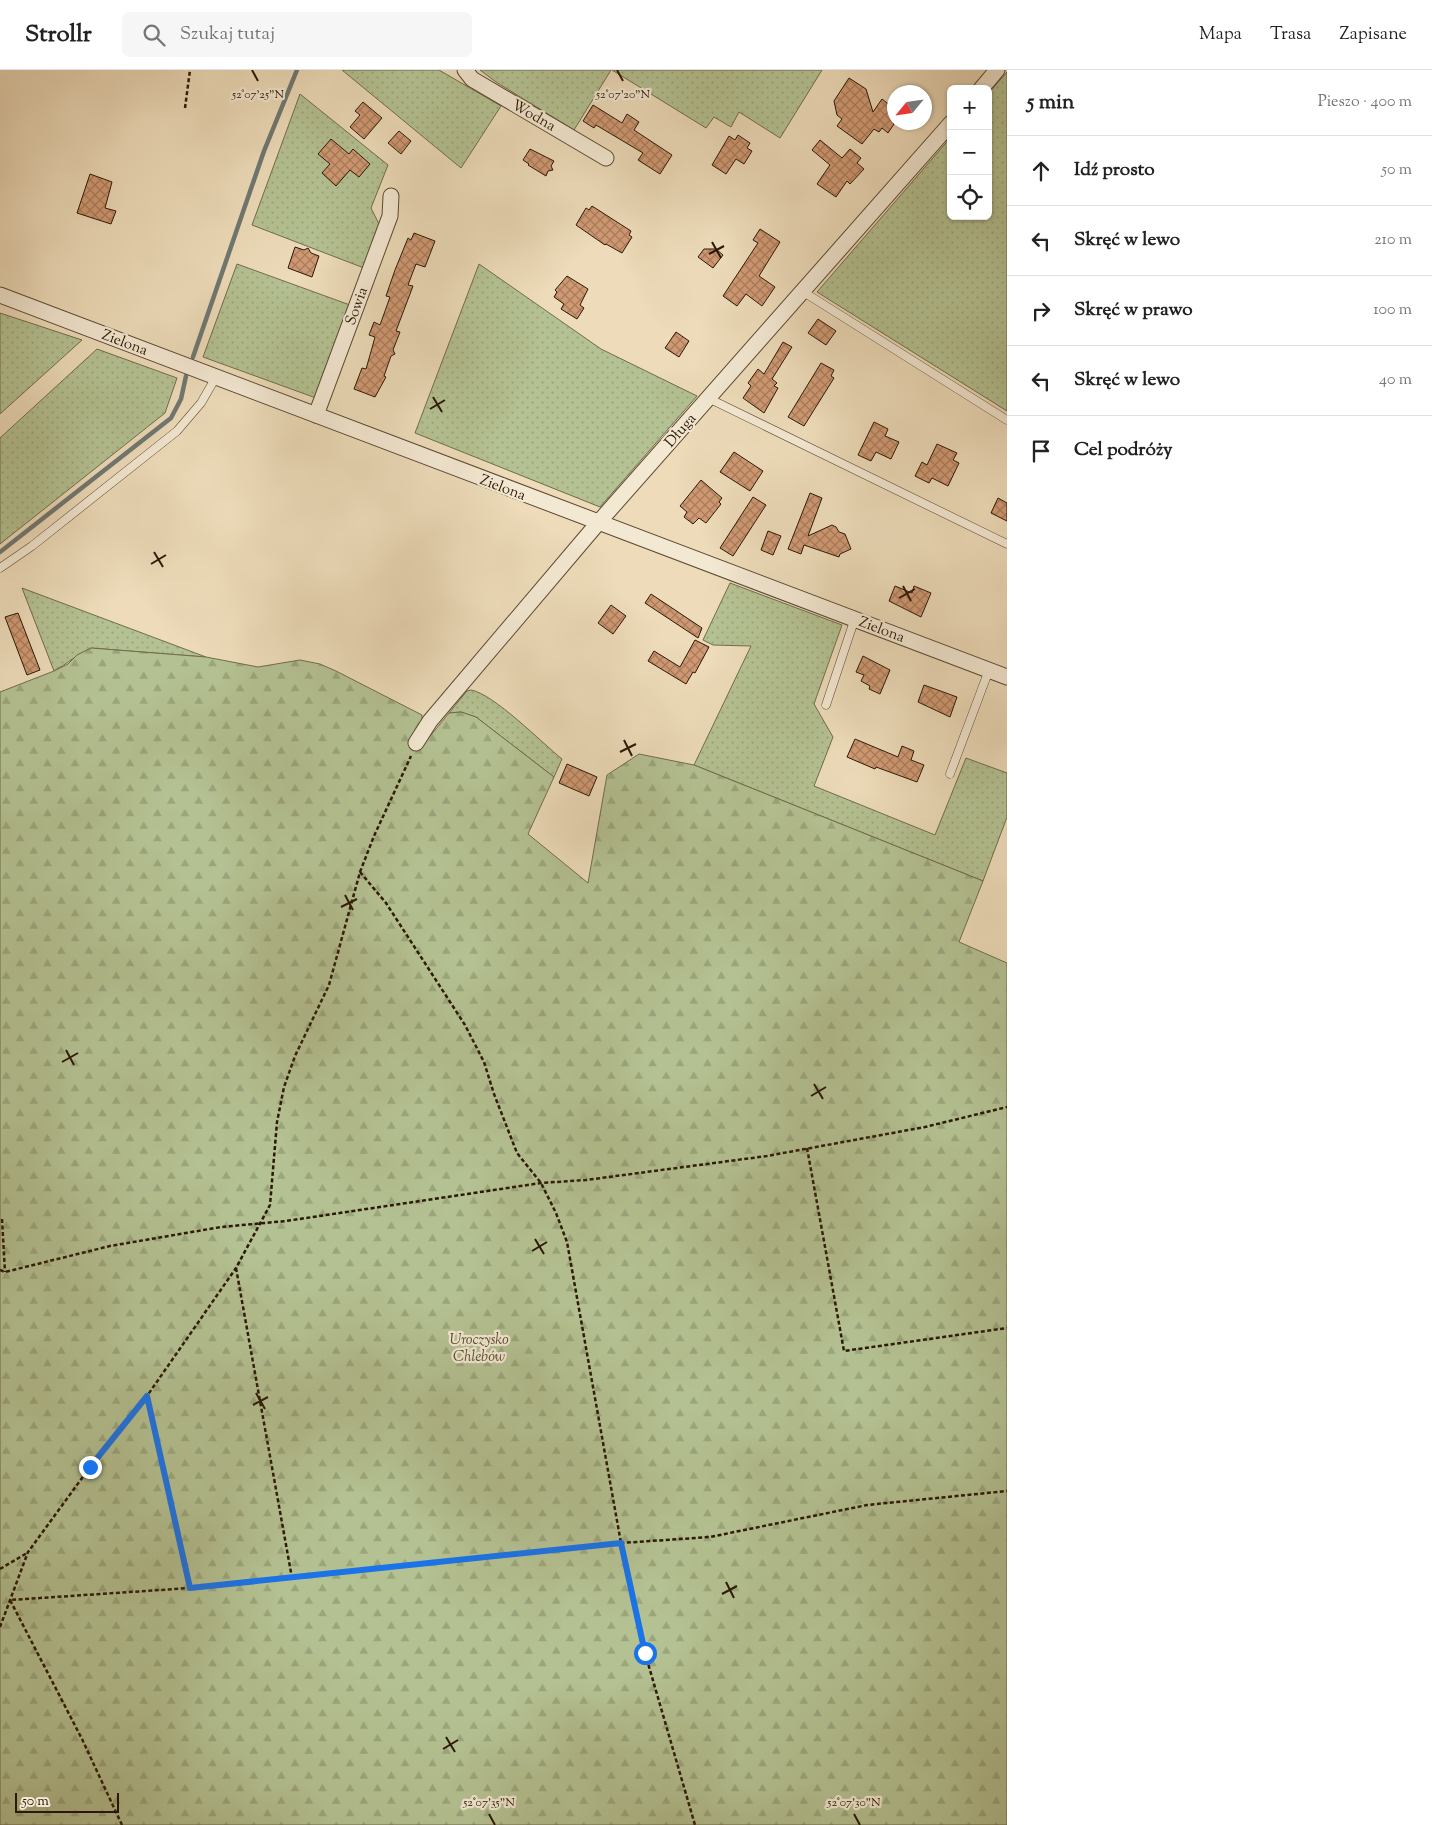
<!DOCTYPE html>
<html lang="pl">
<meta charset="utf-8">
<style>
:root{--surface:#fff;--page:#f6f6f6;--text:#222;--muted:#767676;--line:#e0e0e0}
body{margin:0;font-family:"Sorts Mill Goudy",serif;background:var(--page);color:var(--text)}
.controls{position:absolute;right:15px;top:15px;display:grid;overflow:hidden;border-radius:8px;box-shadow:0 1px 4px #0004}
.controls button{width:45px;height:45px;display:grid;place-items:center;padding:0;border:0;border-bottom:1px solid var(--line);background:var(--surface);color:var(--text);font:25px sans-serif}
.compass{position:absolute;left:887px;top:15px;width:45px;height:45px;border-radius:50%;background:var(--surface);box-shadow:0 1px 4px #0004;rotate:241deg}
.scale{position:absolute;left:15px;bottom:12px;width:104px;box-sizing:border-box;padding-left:5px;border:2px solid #2b1806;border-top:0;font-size:14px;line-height:18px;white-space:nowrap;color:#2b1806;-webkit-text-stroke:4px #f3e8d2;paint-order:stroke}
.stop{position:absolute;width:15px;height:15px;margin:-11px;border:4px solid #1a73e8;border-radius:50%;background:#fff}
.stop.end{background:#1a73e8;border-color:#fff;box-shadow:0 1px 5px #0008}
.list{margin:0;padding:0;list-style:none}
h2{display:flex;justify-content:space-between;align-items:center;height:65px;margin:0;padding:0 20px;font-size:21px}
h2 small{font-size:16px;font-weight:400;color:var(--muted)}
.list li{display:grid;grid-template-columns:32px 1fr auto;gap:15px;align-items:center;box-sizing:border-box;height:70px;padding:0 20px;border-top:1px solid var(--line)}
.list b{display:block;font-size:19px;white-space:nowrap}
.list em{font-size:16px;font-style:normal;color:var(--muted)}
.icon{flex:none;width:28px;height:28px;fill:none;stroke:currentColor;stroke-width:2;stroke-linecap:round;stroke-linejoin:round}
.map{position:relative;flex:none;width:1007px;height:1755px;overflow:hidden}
header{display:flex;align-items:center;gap:30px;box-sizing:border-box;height:70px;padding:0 25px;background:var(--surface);border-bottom:1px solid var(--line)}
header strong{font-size:24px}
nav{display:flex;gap:28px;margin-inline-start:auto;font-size:18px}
.search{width:350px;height:45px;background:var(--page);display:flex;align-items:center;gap:12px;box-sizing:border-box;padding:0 18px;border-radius:8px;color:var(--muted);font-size:19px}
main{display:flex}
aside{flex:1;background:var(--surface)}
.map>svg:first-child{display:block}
</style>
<header>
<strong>Strollr</strong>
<div class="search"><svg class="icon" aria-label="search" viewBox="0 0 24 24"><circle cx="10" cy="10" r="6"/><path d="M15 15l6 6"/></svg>Szukaj tutaj</div>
<nav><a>Mapa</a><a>Trasa</a><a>Zapisane</a></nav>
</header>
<main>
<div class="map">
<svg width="1007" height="1755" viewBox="0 0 1007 1755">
<defs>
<pattern id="grass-dots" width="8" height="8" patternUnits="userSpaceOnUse" patternTransform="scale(1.25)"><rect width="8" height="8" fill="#b4c192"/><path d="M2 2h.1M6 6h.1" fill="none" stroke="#9ba57c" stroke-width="1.8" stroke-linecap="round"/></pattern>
<pattern id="forest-firs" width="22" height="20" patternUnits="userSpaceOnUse" patternTransform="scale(1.25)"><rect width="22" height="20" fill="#b4c192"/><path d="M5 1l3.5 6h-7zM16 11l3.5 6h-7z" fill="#9ba57c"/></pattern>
<pattern id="building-cross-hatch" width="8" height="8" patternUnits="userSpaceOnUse" patternTransform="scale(1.25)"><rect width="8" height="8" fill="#d09973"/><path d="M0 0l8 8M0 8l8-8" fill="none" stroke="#a97c5c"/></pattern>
</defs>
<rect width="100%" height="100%" fill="#eddbb9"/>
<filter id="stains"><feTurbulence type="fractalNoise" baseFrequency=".004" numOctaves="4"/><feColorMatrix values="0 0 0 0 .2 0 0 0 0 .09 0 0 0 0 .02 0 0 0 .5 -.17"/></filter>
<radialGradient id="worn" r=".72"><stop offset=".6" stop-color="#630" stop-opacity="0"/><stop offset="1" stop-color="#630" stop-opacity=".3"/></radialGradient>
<!-- grass -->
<g fill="url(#grass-dots)" stroke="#706c4c">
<path d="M342 0H439L501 36 461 98Z"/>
<path d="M480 0H611L574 60 496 12Z"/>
<path d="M612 0H822L780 68 739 42 731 57 714 47 706 58Z"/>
<path d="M1007 2V341L817 222 951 67V146H988V24Z"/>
<path d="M300 24 388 95 371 138 380 156 364 198 252 155Z"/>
<path d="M237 194 350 235 316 328 203 287Z"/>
<path d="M479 194 601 279 697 326 600 437 415 363Z"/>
<path d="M0 243 82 270 0 344Z"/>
<path d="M97 279 177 308 165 343 0 474V368Z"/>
<path d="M730 513 842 555 814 634 833 667 814 716 935 765 966 688 1007 703V747L983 811 694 695 751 576 713 575 703 570Z"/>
<path d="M22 518 206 587 91 578C77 584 67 594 54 601Z"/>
<path d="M471 620C494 624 542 673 562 689L554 707 476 647 461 642 449 643 467 621Z"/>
</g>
<!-- forest -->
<path fill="url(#forest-firs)" stroke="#706c4c" d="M91 578 206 587 258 597 300 590 320 594 336 601 422 645V676L449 643 461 642 476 647 554 707 528 764 588 813 607 705 639 684 694 695 983 811 959 872 1007 893V1755H0V622L54 601 68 594 77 585Z"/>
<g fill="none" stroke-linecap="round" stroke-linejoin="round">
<!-- stream -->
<g stroke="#707872" stroke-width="4.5">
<path d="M193 287 264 81 297 0"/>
<path d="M0 482 171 348 181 329 186 306"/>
</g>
</g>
<!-- building -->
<g fill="url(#building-cross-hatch)" stroke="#2b1806">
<path d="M849 8 866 19 873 42 882 29 891 36 889 40 894 44V54L888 63 882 58 879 62 874 59 862 74 837 56 842 49 837 45 834 31Z"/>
<path d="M363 32 382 48 364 69 350 57 360 45 355 41Z"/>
<path d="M593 35 622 53 627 44 639 52 634 60 672 85 660 104 638 90 643 83 596 55 594 58 583 51Z"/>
<path d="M399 61 411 71 401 84 388 73Z"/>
<path d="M738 65 750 73 747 78 752 81 744 94 736 89 726 104 712 95 729 66 735 70Z"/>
<path d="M331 69 349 84 353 79 370 94 359 107 350 100 336 116 322 103 330 94 318 84Z"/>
<path d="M820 70 842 88 850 79 861 88 857 93 864 99 850 114 847 111 836 127 817 114 830 95 812 80Z"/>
<path d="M530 79 554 91 551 96 553 100 548 101 546 106 528 95 529 94 523 90Z"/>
<path d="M90 104 112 112 105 138 116 141 111 154 77 143Z"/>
<path d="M592 136 631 161 629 165 632 167 622 183 606 174 605 175 576 155 586 138 589 140Z"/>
<path d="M760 159 780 172 759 206 775 217 762 236 746 224 737 236 723 226 758 173 753 170Z"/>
<path d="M414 163 435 171 425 197 416 194 408 215 413 216 396 261 400 262 393 280 395 284 391 286 384 306 386 307 375 327 354 319 362 298 366 299 372 278 375 267 369 265 374 252 380 255 390 227 386 226 395 200 408 168 411 170Z"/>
<path d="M295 177 304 180 308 178 311 183 319 186 312 207 288 198Z"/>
<path d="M704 179H716L723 185 713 198 698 187Z"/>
<path d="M567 206 588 219 580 235 584 238 577 249 561 239 564 234 554 227 557 222 555 220Z"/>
<path d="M818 249 836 261 826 275 808 263Z"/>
<path d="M676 262 689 271 679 287 665 278Z"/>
<path d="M783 272 792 277 772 309 777 313 774 316 778 318 764 343 743 328 751 316 748 313 758 299 764 304Z"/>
<path d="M821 293 834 300 831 306 834 308 804 356 788 347Z"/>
<path d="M874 352 888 359 885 366 899 372 891 389 876 382 871 391 858 385Z"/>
<path d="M937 374 957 383 953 390 959 393 948 416 932 408 929 413 915 406 922 392 927 395Z"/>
<path d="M734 382 763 401 750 421 720 402Z"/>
<path d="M701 410 722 428 719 432 721 434 706 453 699 448 693 454 684 447 687 442 680 436Z"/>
<path d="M810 423 822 428 808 466 832 455 836 457 839 462 845 464 851 479 840 484 839 487 804 475 801 484 788 479Z"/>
<path d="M753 427 766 435 733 486 720 478Z"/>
<path d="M998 428 1007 433V451L991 443Z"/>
<path d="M768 461 781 466 773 485 761 480Z"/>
<path d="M895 516 912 523 914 516 931 523 921 547 889 531Z"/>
<path d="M651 524 702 558 698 568 645 533Z"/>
<path d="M611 535 626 546 613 564 598 553Z"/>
<path d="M18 543 40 600 27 605 5 547Z"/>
<path d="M695 570 709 577 695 603 693 602 686 614 648 591 654 581 680 597Z"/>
<path d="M863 586 890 600 880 624 869 619 870 616 861 611 864 605 856 602Z"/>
<path d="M924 615 957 627 950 647 918 632Z"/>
<path d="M855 669 898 687 902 676 914 681 911 690 924 695 917 712 876 697 875 699 847 687Z"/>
<path d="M567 694 597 707 589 726 559 713Z"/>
</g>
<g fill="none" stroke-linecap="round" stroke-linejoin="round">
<!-- lane casing -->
<g stroke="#5c4933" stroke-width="9">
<g id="lane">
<path d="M802 221 1007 350"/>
<path d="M708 328 1007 474"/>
<path d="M0 498 32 476 177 361 201 333 216 307"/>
<path d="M826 635 855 548"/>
<path d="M950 704 989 600"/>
</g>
</g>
<!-- street casing -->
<g stroke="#5c4933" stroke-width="17">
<g id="street">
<path d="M465 0 472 9 606 88"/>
<path d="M981 19 997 0"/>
<path d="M0 225 1007 607"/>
<path d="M316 345 390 146 391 126"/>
<path d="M416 673 430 651 598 453 951 53"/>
</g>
</g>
<!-- path -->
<g stroke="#2b1806" stroke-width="2.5" stroke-dasharray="4 2.5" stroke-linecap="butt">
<path d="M185 38 190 0"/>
<path d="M360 802 386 833 465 955 484 992 494 1024 517 1083 541 1113 556 1143 567 1172 621 1473 645 1583 695 1755"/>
<path d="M807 1078 844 1281 1007 1258"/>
<path d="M2 1149 5 1202"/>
<path d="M236 1198 292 1508"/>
<path d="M0 1200 5 1202 110 1176 221 1157 286 1151 541 1113 586 1110 767 1086 925 1057 1007 1037"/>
<path d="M147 1326 190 1518"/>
<path d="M0 1499 27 1483"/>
<path d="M0 1557 28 1482 90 1397 147 1326 236 1198 270 1135 277 1052 284 1017 295 986 329 915 360 802 374 766 411 686"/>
<path d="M122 1755 82 1669 10 1530 190 1518 621 1473 710 1467 867 1435 1007 1421"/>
</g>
<!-- lane -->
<use href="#lane" stroke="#f3e8d2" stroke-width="8"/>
<!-- street -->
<use href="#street" stroke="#f3e8d2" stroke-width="15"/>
</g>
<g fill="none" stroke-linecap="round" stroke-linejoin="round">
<!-- route -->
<path stroke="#1a73e8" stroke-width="6" d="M90 1397 147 1326 190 1518 621 1473 645 1583"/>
</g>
<!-- ticks -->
<path fill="none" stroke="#2b1806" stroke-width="2" d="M252 0 258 11M617 0 623 11M712 172 721 188M709 184 724 176M433 327 442 342M430 339 445 330M154 482 163 497M151 494 166 485M903 516 911 531M899 528 915 519M624 670 632 686M620 682 636 674M345 825 353 840M341 837 357 829M66 980 74 995M62 992 78 983M814 1014 823 1029M811 1026 826 1017M535 1169 544 1184M532 1181 547 1172M256 1323 265 1339M253 1335 268 1327M726 1512 734 1528M722 1524 737 1516M446 1667 455 1682M443 1679 458 1670M489 1744 495 1755M854 1744 860 1755"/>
<g text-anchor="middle" stroke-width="4.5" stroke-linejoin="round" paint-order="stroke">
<!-- street labels -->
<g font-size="15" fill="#2b1806" stroke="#f3e8d2">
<text transform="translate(534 45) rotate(30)" y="5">Wodna</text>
<text transform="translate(356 236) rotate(-70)" y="5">Sowia</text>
<text transform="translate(125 272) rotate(21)" y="5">Zielona</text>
<text transform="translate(680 360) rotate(-49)" y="5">Długa</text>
<text transform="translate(503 417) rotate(21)" y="5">Zielona</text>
<text transform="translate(882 559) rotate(21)" y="5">Zielona</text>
</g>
<!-- park labels -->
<g font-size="15" font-style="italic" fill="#544b30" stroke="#f3e8d2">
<text x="479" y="1274">Uroczysko<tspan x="479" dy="17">Chlebów</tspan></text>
</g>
</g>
<g font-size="12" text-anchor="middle" fill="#2b1806" stroke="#f3e8d2" stroke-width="4.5" stroke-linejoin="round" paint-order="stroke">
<text x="258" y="28">52°07'25"N</text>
<text x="623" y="28">52°07'20"N</text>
<text x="489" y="1736">52°07'35"N</text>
<text x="854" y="1736">52°07'30"N</text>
</g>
<rect width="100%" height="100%" filter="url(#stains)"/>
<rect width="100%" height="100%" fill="url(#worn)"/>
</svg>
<div class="controls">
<button>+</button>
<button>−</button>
<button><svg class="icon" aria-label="locate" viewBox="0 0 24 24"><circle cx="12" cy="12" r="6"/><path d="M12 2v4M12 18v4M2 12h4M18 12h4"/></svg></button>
</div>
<svg class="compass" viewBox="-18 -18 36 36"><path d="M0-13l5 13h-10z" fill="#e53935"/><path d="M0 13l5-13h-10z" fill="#767676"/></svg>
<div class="scale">50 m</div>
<div class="stop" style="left:645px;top:1583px"></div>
<div class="stop end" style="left:90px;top:1397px"></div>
</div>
<aside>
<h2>5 min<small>Pieszo · 400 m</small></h2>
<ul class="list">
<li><svg class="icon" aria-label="ahead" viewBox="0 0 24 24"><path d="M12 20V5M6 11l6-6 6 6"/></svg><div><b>Idź prosto</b></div><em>50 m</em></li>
<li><svg class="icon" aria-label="left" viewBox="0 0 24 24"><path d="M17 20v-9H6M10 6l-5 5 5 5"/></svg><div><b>Skręć w lewo</b></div><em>210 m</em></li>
<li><svg class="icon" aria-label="right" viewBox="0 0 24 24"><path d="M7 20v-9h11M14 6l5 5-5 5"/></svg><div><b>Skręć w prawo</b></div><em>100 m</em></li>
<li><svg class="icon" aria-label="left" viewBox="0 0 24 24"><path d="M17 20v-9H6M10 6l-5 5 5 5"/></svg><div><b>Skręć w lewo</b></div><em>40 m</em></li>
<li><svg class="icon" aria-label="arrive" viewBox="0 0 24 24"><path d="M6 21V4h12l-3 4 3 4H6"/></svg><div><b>Cel podróży</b></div></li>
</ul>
</aside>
</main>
